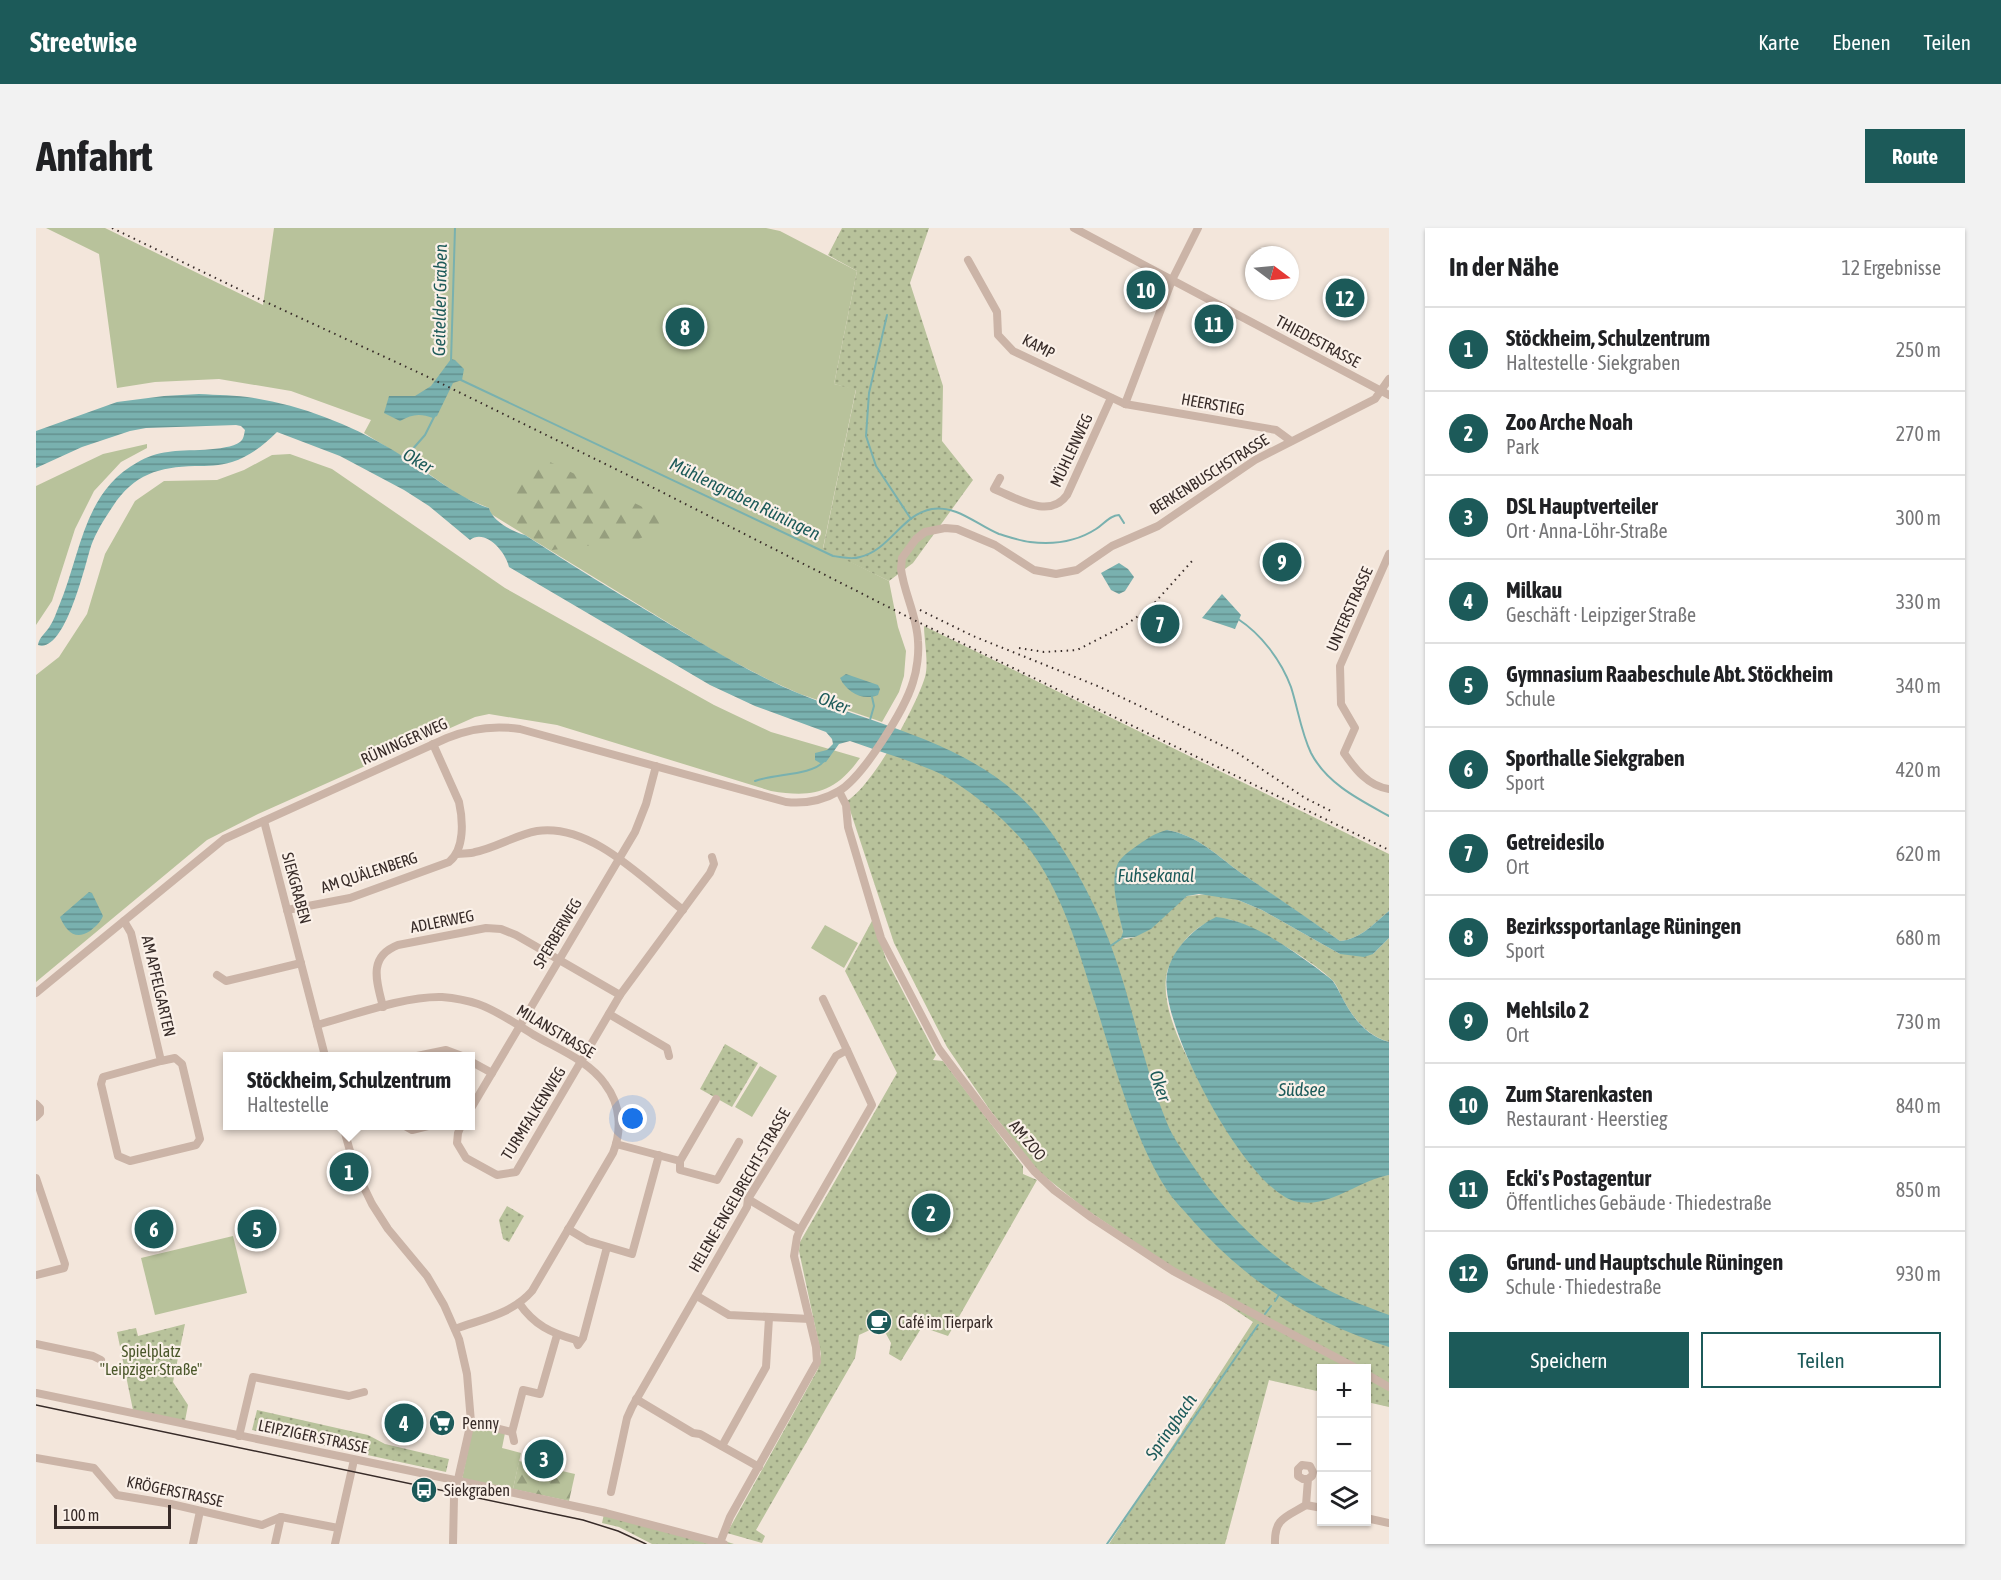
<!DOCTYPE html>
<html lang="de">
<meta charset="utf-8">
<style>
:root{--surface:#fff;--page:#f2f2f2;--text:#202124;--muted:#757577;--line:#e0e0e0;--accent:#1c5a59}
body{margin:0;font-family:"Asap Condensed",sans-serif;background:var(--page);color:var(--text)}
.controls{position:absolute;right:18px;bottom:18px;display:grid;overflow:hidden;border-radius:0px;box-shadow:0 2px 4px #0004}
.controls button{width:54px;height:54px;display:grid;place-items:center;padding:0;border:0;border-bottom:2px solid var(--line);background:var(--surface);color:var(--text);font:30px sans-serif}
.compass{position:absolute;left:1209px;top:18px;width:54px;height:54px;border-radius:50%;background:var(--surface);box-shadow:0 2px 4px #0004;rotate:106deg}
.scale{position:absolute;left:18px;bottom:15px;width:117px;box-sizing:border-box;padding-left:6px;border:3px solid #372b28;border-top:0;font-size:16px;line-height:21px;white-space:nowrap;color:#372b28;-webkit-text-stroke:4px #faf0e8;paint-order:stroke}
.you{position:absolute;left:597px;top:891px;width:21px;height:21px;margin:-15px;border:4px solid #fff;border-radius:50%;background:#1a73e8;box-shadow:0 0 0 9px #1a73e833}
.badge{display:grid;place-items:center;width:39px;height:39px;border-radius:50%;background:var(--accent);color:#fff;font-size:20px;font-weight:700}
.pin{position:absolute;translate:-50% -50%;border:3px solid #fff;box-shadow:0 2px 6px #0006}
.popup{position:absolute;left:187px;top:824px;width:252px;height:78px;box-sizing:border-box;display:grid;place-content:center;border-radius:0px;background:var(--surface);filter:drop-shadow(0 2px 4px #0005);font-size:20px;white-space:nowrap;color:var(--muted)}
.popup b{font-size:22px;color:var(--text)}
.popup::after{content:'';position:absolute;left:50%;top:100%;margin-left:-12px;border:12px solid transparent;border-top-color:var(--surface)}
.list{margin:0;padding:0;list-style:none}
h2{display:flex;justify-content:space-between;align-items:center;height:78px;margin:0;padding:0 24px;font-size:26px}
h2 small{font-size:20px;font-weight:400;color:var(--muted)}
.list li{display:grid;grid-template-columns:39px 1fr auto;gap:18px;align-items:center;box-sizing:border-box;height:84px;padding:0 24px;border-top:2px solid var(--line)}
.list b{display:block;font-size:22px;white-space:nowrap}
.list p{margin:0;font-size:20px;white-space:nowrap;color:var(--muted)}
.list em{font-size:20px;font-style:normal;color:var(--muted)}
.actions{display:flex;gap:12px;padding:18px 24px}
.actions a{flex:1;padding:14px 0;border:2px solid var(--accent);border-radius:0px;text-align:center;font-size:21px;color:var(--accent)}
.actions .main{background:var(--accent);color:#fff}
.icon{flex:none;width:33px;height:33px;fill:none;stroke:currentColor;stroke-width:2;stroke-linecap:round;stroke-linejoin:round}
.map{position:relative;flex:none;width:1353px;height:1316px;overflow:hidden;border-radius:0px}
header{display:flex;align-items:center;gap:36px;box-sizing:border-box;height:84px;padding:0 30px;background:var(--accent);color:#fff}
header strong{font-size:28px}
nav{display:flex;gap:33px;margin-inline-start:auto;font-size:21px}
.intro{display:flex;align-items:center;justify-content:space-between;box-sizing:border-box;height:144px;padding:0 36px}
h1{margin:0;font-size:42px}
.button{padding:15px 27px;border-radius:0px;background:var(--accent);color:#fff;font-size:21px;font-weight:700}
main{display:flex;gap:36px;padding:0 36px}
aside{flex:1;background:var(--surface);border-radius:0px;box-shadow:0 2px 4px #0004}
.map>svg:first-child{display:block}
</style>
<header>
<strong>Streetwise</strong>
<nav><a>Karte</a><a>Ebenen</a><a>Teilen</a></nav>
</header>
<div class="intro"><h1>Anfahrt</h1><a class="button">Route</a></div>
<main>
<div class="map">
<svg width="1353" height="1316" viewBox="0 0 1353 1316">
<defs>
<pattern id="forest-firs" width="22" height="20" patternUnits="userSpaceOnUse" patternTransform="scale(1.5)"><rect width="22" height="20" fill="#b8c29b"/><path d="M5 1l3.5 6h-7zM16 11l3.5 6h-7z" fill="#969e7e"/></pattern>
<pattern id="park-dots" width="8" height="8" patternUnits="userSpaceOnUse" patternTransform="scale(1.5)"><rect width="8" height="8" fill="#b8c29b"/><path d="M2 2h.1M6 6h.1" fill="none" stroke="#969e7e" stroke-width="1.8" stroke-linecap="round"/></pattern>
<pattern id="water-rules" width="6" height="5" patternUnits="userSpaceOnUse" patternTransform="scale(1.5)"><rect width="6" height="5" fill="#79b1af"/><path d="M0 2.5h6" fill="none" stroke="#64908e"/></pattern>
</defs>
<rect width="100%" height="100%" fill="#f3e6db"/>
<!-- grass -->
<g fill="#b8c29b">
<path d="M10 0H69L227 77 238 0H730L744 3 821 43 798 156 820 161 787 320 853 353 862 399 870 423 868 448 863 464 846 494 764 466 733 452 683 426 455 286 453 280 424 268 383 239 328 205 335 192 255 163 183 151 119 154 81 160 63 26Z"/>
<path d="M111 216V220L85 234 58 263 39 301 16 373 0 397V258L67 226Z"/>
<path d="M254 226 296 241 469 360 678 477 735 504 824 530C799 565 777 570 735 563L521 497 453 486 439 489 222 586 171 612 0 754V447L23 429 51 386 69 326 99 273 128 253 181 252 208 242 236 227Z"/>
<path d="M789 697 822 715 808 740 775 720Z"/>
<path d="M724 838 741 848 716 889 699 879Z"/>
<path d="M197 1008 211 1065 119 1087 105 1030Z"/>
<path d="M437 1198 469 1205 466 1220 485 1225 477 1261 426 1251Z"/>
</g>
<!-- forest -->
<g fill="url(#forest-firs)">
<path d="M503 232H510L621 286 633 296 601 312 516 322 470 293 477 282 476 262 497 235Z"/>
<path d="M483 1233 539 1246 533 1273 477 1261Z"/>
</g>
<!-- park -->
<g fill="url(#park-dots)">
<path d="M806 0H893L874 55 907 158 906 213 937 252 877 335 853 353 787 321 820 162 798 156 821 43 792 27Z"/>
<path d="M888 398 1353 626V683C1337 696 1325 711 1304 713 1271 690 1238 668 1205 645 1180 627 1163 608 1131 602L1080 663 1087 705 1086 710 1090 711 1099 709 1151 668 1174 666 1202 672 1226 682 1304 726H1337L1353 710V814C1333 809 1317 790 1308 773 1304 767 1302 758 1297 753 1284 737 1206 689 1187 691 1169 692 1156 703 1146 716 1140 725 1134 734 1131 744 1122 785 1158 840 1175 876L1342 949 1353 947V1179L1331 1174 1330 1140H1286L1285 1164 1233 1152 1189 1316H1073L1217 1094 1048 980 1002 943 954 882 911 819 858 715 811 573C837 557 880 479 889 449 893 436 888 411 888 398Z"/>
<path d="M837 691 850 731 900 827 897 832 907 833 987 938V946L1001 952 912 1108 886 1099 865 1133 853 1126 855 1115 849 1104 836 1101 823 1107 819 1130 720 1302 729 1308 726 1315 691 1305 782 1141 785 1126 763 1023 764 1014 861 845 809 743Z"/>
<path d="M689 816 722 835 696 879 664 861Z"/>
<path d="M471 978 488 988 473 1014 467 1011 463 992Z"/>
<path d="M149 1096 137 1154 152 1177 149 1193 97 1182 81 1104 100 1100 102 1108Z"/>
<path d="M221 1182 332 1207 349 1216 413 1231 410 1244 216 1202Z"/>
<path d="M568 1286 682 1311 698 1316H616L583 1299 566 1295Z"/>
</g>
<!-- water -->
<g fill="url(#water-rules)">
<path d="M415 131 419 132 428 141 426 152 417 155 401 188 397 190C384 185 376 186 364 193L348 185 353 168H379L395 158Z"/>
<path d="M163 166C181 167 200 167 218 170 267 178 313 196 355 221 385 239 421 270 453 280 456 293 477 304 489 307 532 335 576 362 620 388 657 410 694 433 733 452 825 498 940 507 1008 595 1045 643 1072 701 1089 760 1102 805 1113 851 1131 895 1136 908 1145 920 1153 932 1183 978 1222 1019 1269 1049 1295 1066 1324 1076 1353 1087V1119C1274 1093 1213 1056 1157 993 1149 983 1138 973 1131 962 1097 910 1077 831 1058 771 1041 718 1026 663 991 618 971 592 927 555 896 542 870 531 841 523 814 513L803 516 790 534 784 535 779 532V525L791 522 797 516 796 511 790 504 719 478 674 457 473 339C470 324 449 300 434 312L393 278 368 262 304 228 241 204C228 217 214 228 196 234 184 238 171 238 159 238 123 239 98 246 77 278 69 290 60 304 55 318 49 337 29 426 2 417 3 409 10 405 14 398 18 392 20 385 23 378 45 326 47 264 102 234 110 229 122 225 132 224 149 221 190 224 204 214 208 211 208 206 209 202L205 198 200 197 110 200 94 203 46 219 0 240V203L81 174 128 168Z"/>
<path d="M1083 335 1092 341 1098 349 1089 363 1083 366 1075 362 1065 345Z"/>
<path d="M1186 366 1205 387 1199 401 1166 390Z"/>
<path d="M810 446 842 457 844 461 842 467C827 473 811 465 804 450Z"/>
<path d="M1131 602C1163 608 1180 627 1205 645 1238 667 1271 690 1304 713 1325 711 1337 696 1353 683V710L1337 726 1328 729 1304 726 1226 682 1202 672 1163 666 1151 668 1115 701 1099 709 1085 710 1087 704C1083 685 1073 655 1082 635 1086 628 1095 622 1102 617 1112 610 1119 605 1131 602Z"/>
<path d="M53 664 56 665 67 688C64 695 60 698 54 703 39 713 30 703 24 689Z"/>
<path d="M1180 689C1217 693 1253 720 1282 741 1286 745 1292 748 1296 752 1301 758 1304 766 1308 773 1317 790 1332 809 1353 814V947C1320 953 1293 982 1258 973 1209 959 1122 795 1131 746 1136 721 1158 700 1180 689Z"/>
</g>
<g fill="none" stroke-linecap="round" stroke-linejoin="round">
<!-- stream -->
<g stroke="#79b1af" stroke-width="2">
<path d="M851 87 833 165 830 208 840 238 875 291"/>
<path d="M415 133 419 0"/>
<path d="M425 152 797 328C806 329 815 332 824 329 854 322 866 286 896 281 921 277 941 297 963 306 973 309 985 313 994 314 1019 317 1040 314 1060 301 1068 296 1074 287 1083 287L1088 295"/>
<path d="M368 231 389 207 398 189"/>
<path d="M1202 391C1225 406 1245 432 1255 459 1262 481 1265 504 1275 525 1291 556 1324 572 1353 588"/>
<path d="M834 492 838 478 836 469"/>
<path d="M719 553C737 546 777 547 787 534"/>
<path d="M1073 719 1086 710"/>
<path d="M1239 1073 1244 1065"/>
<path d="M1229 1086 1235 1078"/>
<path d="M1071 1316 1222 1097"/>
</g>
<!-- minor -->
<g stroke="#cbb4a7" stroke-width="8">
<path d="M1038 0 1353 167"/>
<path d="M932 32 961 84 962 107 977 123 1089 176 1240 202 1255 213"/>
<path d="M1089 176 1136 52 1162 0"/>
<path d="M964 250 958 261C981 270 1013 292 1031 267L1075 170"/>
<path d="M1353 326 1304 438 1305 476 1319 500 1308 525C1319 541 1332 558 1353 561"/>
<path d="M803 563 810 577 812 599 845 710 903 821 948 881 998 943 1018 962 1056 990 1137 1043 1320 1140"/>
<path d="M228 593 289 828"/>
<path d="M421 626C427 625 434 626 439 624 460 620 479 607 501 603 555 595 607 651 647 682"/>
<path d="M251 682 314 670 413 634C429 621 427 592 423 574L397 516"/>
<path d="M88 693 95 705 125 833 139 830 146 836 164 911 160 917 94 933 82 928 65 856 67 849 125 833"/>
<path d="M181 747 190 753 265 735"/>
<path d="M0 765 188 611 411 510C435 500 458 497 484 501L750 574C769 576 786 573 803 563 827 549 869 481 877 454 881 442 883 425 882 413 881 388 868 365 865 341L866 330 880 311 889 304 909 300 921 301 959 317 998 342 1020 346 1041 342 1076 318 1122 298 1219 232 1339 171 1353 151"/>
<path d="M347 779C341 754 331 729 362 717L450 700 465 701 480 707 584 767"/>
<path d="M573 786 631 820 633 828"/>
<path d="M281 797C318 787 368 768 406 769 418 770 430 772 442 776 462 783 480 796 498 807 522 821 553 833 569 856 585 877 586 902 577 925L496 1063C476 1086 446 1091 419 1101"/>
<path d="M381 828 410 822 426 828"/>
<path d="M434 833 456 845"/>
<path d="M0 876 4 880V885L0 889"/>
<path d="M434 882 599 604 610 576 620 538"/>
<path d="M307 898 319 941 336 976 352 1001 391 1048 408 1077 423 1111 431 1146 435 1194 418 1269 417 1316"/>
<path d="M369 898 376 902 392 898"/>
<path d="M425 898 422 905 421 915 430 930 461 947 480 944 584 767 674 645 678 636 676 629"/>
<path d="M580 916 644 933V942L681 952 703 914"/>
<path d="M644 933 680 871"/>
<path d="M0 950 29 1036 28 1040 0 1047"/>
<path d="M712 971 764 1002"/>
<path d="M532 1001 552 1013 596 1026 623 927"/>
<path d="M661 1068 693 1087 774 1091"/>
<path d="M483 1075C498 1097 515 1105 540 1112L542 1117 547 1110 571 1019"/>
<path d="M0 1116 57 1128 65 1132"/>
<path d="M1330 1146 1353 1159"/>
<path d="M0 1165 428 1254 570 1285 688 1316"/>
<path d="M600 1171 657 1205 664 1206 723 1239"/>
<path d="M435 1194 476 1204 478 1213"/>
<path d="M476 1204 487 1162 504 1166 521 1107"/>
<path d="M203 1208 217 1149 313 1168 328 1164"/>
<path d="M686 1218 730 1139 733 1090"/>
<path d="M0 1230 58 1240 81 1267 135 1276 226 1297 245 1289 302 1300"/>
<path d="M575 1264 591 1190 596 1179 711 979 712 971 800 828 811 822 787 771"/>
<path d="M1270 1277 1286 1280"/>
<path d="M1330 1290 1353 1295"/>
<path d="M684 1315 694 1289 781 1134 780 1119 758 1028 761 1009 764 1002 836 877 811 822"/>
<path d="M157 1316 164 1283"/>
<path d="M239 1316 245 1289"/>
<path d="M299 1316 318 1232"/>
<path d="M1239 1316C1238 1290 1250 1289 1270 1277L1272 1251 1276 1248 1277 1244 1274 1238 1266 1237 1262 1241V1248L1267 1251H1272"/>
</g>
<!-- tram -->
<path stroke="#372b28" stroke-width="1.5" d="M0 1177 547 1292 582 1303 610 1316"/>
<!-- rail -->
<g stroke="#372b28" stroke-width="2" stroke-dasharray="1.5 4.5" stroke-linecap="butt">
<path d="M76 0 219 69 390 148 606 254 878 392 1353 622"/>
<path d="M884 382 937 408 1064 459 1200 524 1269 570 1297 584"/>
<path d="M983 420 1008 424 1041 422 1088 398 1114 380 1157 332"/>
</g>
</g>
<!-- icons -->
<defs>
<g id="cafe-disc" transform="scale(1.35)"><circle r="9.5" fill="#1c5a59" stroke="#faf0e8"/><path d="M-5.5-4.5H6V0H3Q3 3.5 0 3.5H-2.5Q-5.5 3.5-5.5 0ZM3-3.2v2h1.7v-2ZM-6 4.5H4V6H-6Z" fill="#fff"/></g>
<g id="supermarket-disc" transform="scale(1.35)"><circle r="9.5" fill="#1c5a59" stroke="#faf0e8"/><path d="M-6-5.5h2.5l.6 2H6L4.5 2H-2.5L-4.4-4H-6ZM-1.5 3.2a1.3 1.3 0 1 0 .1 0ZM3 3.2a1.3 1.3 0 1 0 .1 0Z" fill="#fff"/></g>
<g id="bus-disc" transform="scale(1.35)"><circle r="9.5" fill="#1c5a59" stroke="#faf0e8"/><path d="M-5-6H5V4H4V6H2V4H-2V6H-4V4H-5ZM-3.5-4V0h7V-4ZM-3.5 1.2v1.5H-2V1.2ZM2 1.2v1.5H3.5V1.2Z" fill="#fff"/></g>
</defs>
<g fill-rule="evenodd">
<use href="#cafe-disc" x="843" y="1094"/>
<use href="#supermarket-disc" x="406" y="1195"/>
<use href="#bus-disc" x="388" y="1262"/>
</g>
<g text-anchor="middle" stroke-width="4.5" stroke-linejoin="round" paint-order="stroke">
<!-- street labels -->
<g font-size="16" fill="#372b28" stroke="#faf0e8">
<text transform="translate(1282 113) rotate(28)" y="6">THIEDESTRASSE</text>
<text transform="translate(1003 118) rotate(28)" y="6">KAMP</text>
<text transform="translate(1177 176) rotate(10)" y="6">HEERSTIEG</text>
<text transform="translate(1035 222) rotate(-65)" y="6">MÜHLENWEG</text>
<text transform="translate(1173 246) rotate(-32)" y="6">BERKENBUSCHSTRASSE</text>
<text transform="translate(1313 381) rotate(-66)" y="6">UNTERSTRASSE</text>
<text transform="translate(368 513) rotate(-24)" y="6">RÜNINGER WEG</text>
<text transform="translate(333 644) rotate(-18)" y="6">AM QUÄLENBERG</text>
<text transform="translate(261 660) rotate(75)" y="6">SIEKGRABEN</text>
<text transform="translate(406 693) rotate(-11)" y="6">ADLERWEG</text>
<text transform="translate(521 705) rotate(-59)" y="6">SPERBERWEG</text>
<text transform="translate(123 758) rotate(77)" y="6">AM APFELGARTEN</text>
<text transform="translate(520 803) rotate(31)" y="6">MILANSTRASSE</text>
<text transform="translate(497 885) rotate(-58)" y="6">TURMFALKENWEG</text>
<text transform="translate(992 912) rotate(50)" y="6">AM ZOO</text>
<text transform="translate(703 962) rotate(-60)" y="6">HELENE-ENGELBRECHT-STRASSE</text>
<text transform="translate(277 1208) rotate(12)" y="6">LEIPZIGER STRASSE</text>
<text transform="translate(139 1263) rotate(12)" y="6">KRÖGERSTRASSE</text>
</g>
<!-- poi labels -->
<g font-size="16" fill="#372b28" stroke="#faf0e8" text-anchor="start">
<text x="862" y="1100">Café im Tierpark</text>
<text x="426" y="1201">Penny</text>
<text x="408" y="1268">Siekgraben</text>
</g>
<!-- park labels -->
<g font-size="16" fill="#4a572a" stroke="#faf0e8">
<text x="115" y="1129">Spielplatz<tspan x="115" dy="18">"Leipziger Straße"</tspan></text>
</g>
<!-- water labels -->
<g font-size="18" font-style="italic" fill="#1c5a59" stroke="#faf0e8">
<text transform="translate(404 72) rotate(-89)" y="6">Geitelder Graben</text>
<text transform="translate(382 233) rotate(31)" y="6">Oker</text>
<text transform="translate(709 271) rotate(26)" y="6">Mühlengraben Rüningen</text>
<text transform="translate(798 475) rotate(21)" y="6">Oker</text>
<text x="1120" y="654">Fuhsekanal</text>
<text transform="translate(1124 858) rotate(71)" y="6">Oker</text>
<text x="1266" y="868">Südsee</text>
<text transform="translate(1135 1199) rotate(-55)" y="6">Springbach</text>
</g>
</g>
</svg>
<div class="controls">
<button>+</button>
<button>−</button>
<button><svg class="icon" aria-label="layers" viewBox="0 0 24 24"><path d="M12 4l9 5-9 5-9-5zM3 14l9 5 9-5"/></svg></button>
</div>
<svg class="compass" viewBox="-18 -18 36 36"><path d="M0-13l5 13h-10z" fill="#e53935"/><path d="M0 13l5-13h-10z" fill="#757577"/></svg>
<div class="scale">100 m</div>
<div class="you"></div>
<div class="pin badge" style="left:313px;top:944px">1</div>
<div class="popup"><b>Stöckheim, Schulzentrum</b>Haltestelle</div>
<div class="pin badge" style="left:895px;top:985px">2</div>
<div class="pin badge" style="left:508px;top:1231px">3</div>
<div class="pin badge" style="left:368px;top:1195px">4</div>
<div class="pin badge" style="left:221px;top:1001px">5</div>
<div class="pin badge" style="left:118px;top:1001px">6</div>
<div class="pin badge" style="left:1124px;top:396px">7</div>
<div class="pin badge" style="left:649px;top:99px">8</div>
<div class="pin badge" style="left:1246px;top:334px">9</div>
<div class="pin badge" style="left:1110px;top:62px">10</div>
<div class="pin badge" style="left:1178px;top:96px">11</div>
<div class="pin badge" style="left:1309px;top:70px">12</div>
</div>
<aside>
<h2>In der Nähe<small>12 Ergebnisse</small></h2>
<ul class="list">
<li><span class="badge">1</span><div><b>Stöckheim, Schulzentrum</b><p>Haltestelle · Siekgraben</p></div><em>250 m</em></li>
<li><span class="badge">2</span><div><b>Zoo Arche Noah</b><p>Park</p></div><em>270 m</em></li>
<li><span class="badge">3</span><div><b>DSL Hauptverteiler</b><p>Ort · Anna-Löhr-Straße</p></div><em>300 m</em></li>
<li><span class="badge">4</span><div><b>Milkau</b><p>Geschäft · Leipziger Straße</p></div><em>330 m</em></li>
<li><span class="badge">5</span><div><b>Gymnasium Raabeschule Abt. Stöckheim</b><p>Schule</p></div><em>340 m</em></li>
<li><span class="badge">6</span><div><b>Sporthalle Siekgraben</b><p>Sport</p></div><em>420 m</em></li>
<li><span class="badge">7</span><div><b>Getreidesilo</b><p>Ort</p></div><em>620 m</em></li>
<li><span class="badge">8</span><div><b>Bezirkssportanlage Rüningen</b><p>Sport</p></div><em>680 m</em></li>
<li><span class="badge">9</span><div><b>Mehlsilo 2</b><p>Ort</p></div><em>730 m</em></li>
<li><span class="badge">10</span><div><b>Zum Starenkasten</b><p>Restaurant · Heerstieg</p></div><em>840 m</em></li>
<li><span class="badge">11</span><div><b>Ecki's Postagentur</b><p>Öffentliches Gebäude · Thiedestraße</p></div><em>850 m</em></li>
<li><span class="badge">12</span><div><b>Grund- und Hauptschule Rüningen</b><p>Schule · Thiedestraße</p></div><em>930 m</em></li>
</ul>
<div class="actions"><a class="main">Speichern</a><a>Teilen</a></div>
</aside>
</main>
